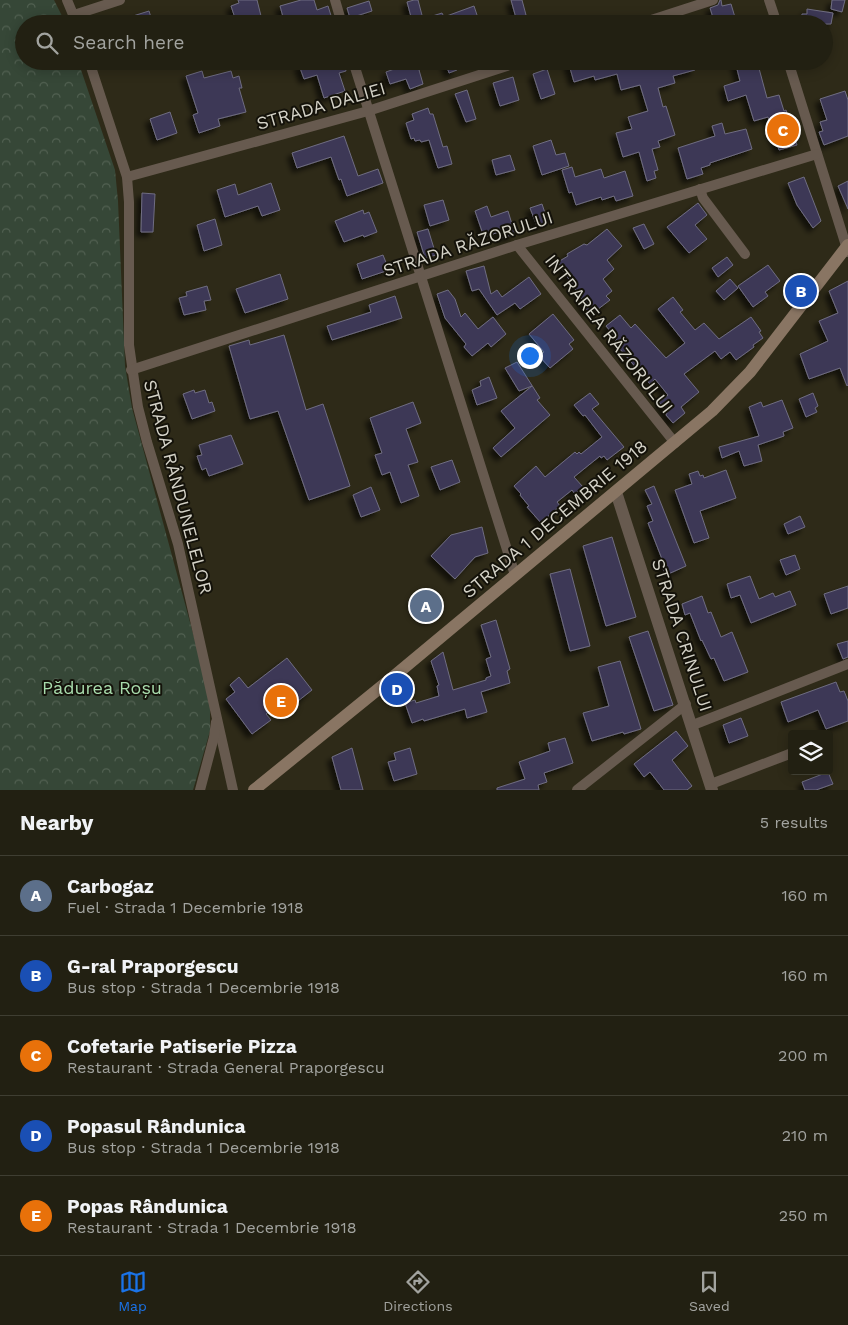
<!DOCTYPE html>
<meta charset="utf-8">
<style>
:root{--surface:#222012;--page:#2a281b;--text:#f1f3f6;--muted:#a2a39f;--line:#3f3e32;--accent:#1a73e8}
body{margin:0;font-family:"Work Sans",sans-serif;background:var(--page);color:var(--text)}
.controls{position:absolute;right:15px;bottom:15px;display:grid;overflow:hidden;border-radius:5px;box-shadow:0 2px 12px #0003}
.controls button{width:45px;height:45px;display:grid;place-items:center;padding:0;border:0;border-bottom:1px solid var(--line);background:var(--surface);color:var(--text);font:25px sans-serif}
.you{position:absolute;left:529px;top:355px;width:18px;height:18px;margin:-12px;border:4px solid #fff;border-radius:50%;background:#1a73e8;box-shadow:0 0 0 8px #1a73e833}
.badge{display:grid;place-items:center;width:32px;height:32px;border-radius:50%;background:var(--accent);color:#fff;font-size:16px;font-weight:700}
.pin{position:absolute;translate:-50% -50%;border:2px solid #fff;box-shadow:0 1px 5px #0006}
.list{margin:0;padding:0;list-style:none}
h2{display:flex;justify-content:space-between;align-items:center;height:65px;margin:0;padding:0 20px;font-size:21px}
h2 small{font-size:16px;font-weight:400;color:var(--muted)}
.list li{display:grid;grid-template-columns:32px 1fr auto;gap:15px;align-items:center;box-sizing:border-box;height:80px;padding:0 20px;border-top:1px solid var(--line)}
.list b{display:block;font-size:19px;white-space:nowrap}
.list p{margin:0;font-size:16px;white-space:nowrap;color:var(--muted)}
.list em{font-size:16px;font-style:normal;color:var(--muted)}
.icon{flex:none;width:28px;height:28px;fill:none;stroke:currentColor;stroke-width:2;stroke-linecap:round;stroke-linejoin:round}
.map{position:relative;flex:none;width:848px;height:790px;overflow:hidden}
.search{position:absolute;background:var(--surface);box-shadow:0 2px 12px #0003;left:15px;right:15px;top:15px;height:55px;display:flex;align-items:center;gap:12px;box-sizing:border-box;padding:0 18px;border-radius:28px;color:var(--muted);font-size:19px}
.sheet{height:465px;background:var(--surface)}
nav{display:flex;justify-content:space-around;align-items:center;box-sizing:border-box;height:70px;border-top:1px solid var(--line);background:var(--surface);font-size:14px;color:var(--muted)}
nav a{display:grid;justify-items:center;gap:2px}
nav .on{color:var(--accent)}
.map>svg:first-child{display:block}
</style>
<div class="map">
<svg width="848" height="790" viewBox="0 0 848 790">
<defs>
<pattern id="forest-crowns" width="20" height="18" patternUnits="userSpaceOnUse" patternTransform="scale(1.25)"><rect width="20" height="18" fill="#364737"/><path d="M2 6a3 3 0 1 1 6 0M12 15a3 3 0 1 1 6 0" fill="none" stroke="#526152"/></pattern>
<filter id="shadow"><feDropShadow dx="-4.5" dy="4.5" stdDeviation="2.5" flood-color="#0009"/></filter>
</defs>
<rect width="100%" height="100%" fill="#2e2a18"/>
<!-- forest -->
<path fill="url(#forest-crowns)" d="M0 0H54L66 24H24V61H78L115 170 118 201 125 366 132 408 210 696V731L193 790H0Z"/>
<!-- building -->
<g fill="#3d3757" stroke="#6f6d81" filter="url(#shadow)">
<path d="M238 0H257L263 24H237L231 6 239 3Z"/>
<path d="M301 0H314L317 10 328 6 333 22 327 24H285L280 6Z"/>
<path d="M414 0H418L423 19 442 13 444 17 474 6 480 24H413L407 2Z"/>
<path d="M511 0H522L526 15 516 18Z"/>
<path d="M720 0H721L722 6 731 4 737 24H715L710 8 718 5Z"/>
<path d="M832 0H845L842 12 831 9Z"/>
<path d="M369 1 372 11 350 18 347 8Z"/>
<path d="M807 9 833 13 831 24H801L802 14H807Z"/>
<path d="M149 11 153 24H114V22Z"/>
<path d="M310 61H319L321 67 344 61 346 71 339 73 345 91 324 98 317 75 304 79 299 65Z"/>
<path d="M407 61H419L422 69 419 70 423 84 410 89 406 79 390 84 386 72 408 64Z"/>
<path d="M445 61H455L457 70 449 73Z"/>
<path d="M568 61H693L695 70 673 76 675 83 658 88 663 107 666 106 675 135 658 141 660 147 652 149 658 170 654 171 656 178 647 181 639 152 623 157 616 133 632 129 628 117 648 111 640 85 621 90 617 74 595 80 594 76 574 82Z"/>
<path d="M735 61H757L767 98 779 95 784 111 786 110 797 145 779 150 768 117 754 121 746 95 728 101 724 86 740 81Z"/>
<path d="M547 69 555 94 541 99 533 74Z"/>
<path d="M202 71 204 78 231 71 233 78 239 76 242 88H239L246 112 218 119 220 126 199 133 193 115 198 113 186 76Z"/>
<path d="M513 77 519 100 500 106 493 83Z"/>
<path d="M467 90 476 119 466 122 455 94Z"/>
<path d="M845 91 848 100V136L824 145 819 132 823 131 820 122 827 120 820 99Z"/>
<path d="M428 108 430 114H433L443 147 447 146 452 164 438 168 429 140 421 142 420 140 415 141 414 138 411 139 406 123 414 120 412 114Z"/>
<path d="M170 112 177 133 157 140 150 119Z"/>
<path d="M722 123 725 134 746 129 752 149 710 163V165L701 168 703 174 687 179 678 148 715 136 712 126Z"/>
<path d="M344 136 358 176 378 169 383 183 347 196 341 179 339 180 331 157 297 168 292 153Z"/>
<path d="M551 140 556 155 565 153 569 166 542 175 533 146Z"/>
<path d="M510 155 515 170 496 175 492 160Z"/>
<path d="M572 167 575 177 601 169 604 178 625 171 633 196 616 201 614 196 602 200 601 197 576 205 572 192 569 193 562 170Z"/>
<path d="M804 177 821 221 813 228 797 205 788 183Z"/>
<path d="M848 181V209L838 186Z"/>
<path d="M271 183 280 210 262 216 258 206 225 217 217 190 235 184 238 195Z"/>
<path d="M142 193 155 194 153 232H141Z"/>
<path d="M443 200 449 220 430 226 424 205Z"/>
<path d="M698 203 707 215 695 225 707 239 689 253 667 227Z"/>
<path d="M542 204 548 222 537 226 530 208Z"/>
<path d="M487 206 491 217 508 211 515 234 501 238 499 232 484 237 475 211Z"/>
<path d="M363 210 364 214 369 212 377 232 364 237 363 235 344 242 335 221Z"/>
<path d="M215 219 222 245 204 251 197 225Z"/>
<path d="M644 224 654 244 644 249 633 228Z"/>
<path d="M428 229 436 255 425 258 417 232Z"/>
<path d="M607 229 622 246 607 260 614 269 603 279 612 291 606 296 610 300 593 313 591 309 588 311 582 304 584 303 558 262 568 256 567 254 584 244 587 245Z"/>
<path d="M383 255 389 270 362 279 357 264Z"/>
<path d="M727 257 733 265 718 277 712 268Z"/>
<path d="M768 265 780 281 765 292 768 296 753 307 738 286Z"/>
<path d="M484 266 491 294 497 290 502 297 529 277 541 294 520 309 515 303 497 315 479 289 472 291 466 271Z"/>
<path d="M280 274 288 299 245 313 236 289Z"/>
<path d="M730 279 738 288 724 300 716 291Z"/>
<path d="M848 281V385L847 386 840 368 809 379 800 354 828 341 819 321 838 313 829 291Z"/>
<path d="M207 286 211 300 204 301 206 310 184 315 179 298 187 296 186 292Z"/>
<path d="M448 290 455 299 461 317 465 313 478 329 493 317 506 334 491 347 488 343 472 356 464 347 466 344 445 318 437 294Z"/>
<path d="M395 296 402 318 332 340 327 326 371 312 369 305Z"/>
<path d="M673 297 683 310 680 312 695 330 704 323 719 339 751 317 761 331 759 332 763 338 753 345 754 347 736 360 730 352 721 359 715 351 684 374 699 392 681 407 685 413 673 423 666 415 667 413 659 402 668 395 655 379 650 384 614 342 617 339 606 326 620 315 631 328 635 324 666 358 685 343 658 309Z"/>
<path d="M553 314 574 340 569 344 573 349 550 368 539 356 544 352 529 334Z"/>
<path d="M284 335 306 410 323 404 350 486 309 500 278 411 250 419 229 346 249 340 250 345Z"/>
<path d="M517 362 540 398 537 400 550 415 501 457 493 448 515 428 501 411 532 386 519 391 505 368Z"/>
<path d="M489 377 497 398 477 405 472 390 481 386 480 381Z"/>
<path d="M194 390 195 393 205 390 209 403 212 402 215 411 192 419 183 394Z"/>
<path d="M590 393 599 404 592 409 624 447 607 460 604 456 601 458 600 456 574 477 583 487 575 494 572 490 557 502 560 506 548 516 549 518 542 524 527 507 529 506 520 495 521 494 514 486 536 466 545 477 575 452 577 454 579 452 581 454 602 437 585 415 583 416 574 405Z"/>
<path d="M813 393 818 406 815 408 817 412 806 417 799 399Z"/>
<path d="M782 400 793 428 783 432 784 436 758 445 762 461 744 466 739 451 722 458 719 447 759 436 749 407 761 402 763 407Z"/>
<path d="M413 402 421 423 406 429 418 462 408 465 419 496 401 503 390 472 382 475 375 455 382 453 370 418Z"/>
<path d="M231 435 243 464 209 476 206 468 202 470 197 456 202 455 199 445Z"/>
<path d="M452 460 460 482 440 490 431 467Z"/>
<path d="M726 470 736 498 700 511 709 538 694 543 675 490 692 484 689 474 698 471 700 476 703 475 704 478Z"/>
<path d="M654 486 686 566 666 575 659 560 662 559 648 523 653 521 647 506 652 504 645 490Z"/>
<path d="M371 487 380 510 361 517 353 495Z"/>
<path d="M800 516 805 527 788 534 784 524Z"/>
<path d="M482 527 488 553 475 557 455 579 431 556 451 535Z"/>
<path d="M612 537 636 617 606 626 583 546Z"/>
<path d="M795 555 800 569 786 575 780 560Z"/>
<path d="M570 569 590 646 570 651 550 574Z"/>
<path d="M750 576 759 599 773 593 775 597 790 591 796 605 751 623 740 595 731 598 727 584Z"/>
<path d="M848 586V608L831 614 824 594Z"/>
<path d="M425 592 439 610 427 619 413 601Z"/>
<path d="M702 596 708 613 711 612 721 637 732 632 748 672 724 681 714 658 711 659 702 640 701 641 690 613 685 615 682 604Z"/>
<path d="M496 620 510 669 507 671 510 683 481 692 487 712 467 718 465 709 424 721 423 719 412 723 405 703 415 700 416 703 439 696 437 686 439 685 431 661 443 652 453 690 486 680V678L491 676 486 659 491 657 481 625Z"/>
<path d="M648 631 673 705 654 711 629 637Z"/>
<path d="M848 641V657L843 659 837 644Z"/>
<path d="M287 658 312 690 298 701 292 693 266 714 271 720 252 734 226 699 235 692 230 685 239 677 248 688Z"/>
<path d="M620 661 641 729 624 734 623 732 592 741 583 713 609 706 598 667Z"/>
<path d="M836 682 840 692 844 691 848 701V721L826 729 818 710 788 722 781 702Z"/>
<path d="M741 718 748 736 729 743 723 725Z"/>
<path d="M676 731 688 746 672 760 692 786 687 790H664L650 772 644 777 634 764Z"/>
<path d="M565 738 573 763 544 773 547 782 538 785 539 790H497V788L525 779 519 762 550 751 548 743Z"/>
<path d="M352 748 363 790H341L332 757Z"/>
<path d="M410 748 417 774 394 781 388 762 396 760 394 753Z"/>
<path d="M828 772 833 784 816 790H805L802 782Z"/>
</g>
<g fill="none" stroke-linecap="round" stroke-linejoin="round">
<!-- minor -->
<g stroke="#675a4f" stroke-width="10">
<path d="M67 0 77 24"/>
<path d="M335 0 342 24"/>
<path d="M769 0 777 24"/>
<path d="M74 15 120 0"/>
<path d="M639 24 713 0"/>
<path d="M89 61 127 177 129 202V345L138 407 147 442 178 544 233 790"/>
<path d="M353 61 515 575"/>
<path d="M788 61 848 252"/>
<path d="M127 177 368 111 522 61"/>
<path d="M700 189 703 198 745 254"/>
<path d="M517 245 675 443"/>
<path d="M131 370 517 245 817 154"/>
<path d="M693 725 848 664"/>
<path d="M711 784 792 753"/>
<path d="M200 790 214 737 216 722"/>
<path d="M577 790 686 704"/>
</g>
<!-- tertiary -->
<path stroke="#675a4f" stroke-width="12" d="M616 492 712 790"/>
<!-- secondary -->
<path stroke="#897563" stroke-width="12" d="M254 790 387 682 712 411 750 372 848 245"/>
</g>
<g text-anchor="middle" stroke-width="4" stroke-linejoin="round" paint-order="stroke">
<!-- street labels -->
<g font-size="18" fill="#d4d2c7" stroke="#14120a">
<text transform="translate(321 106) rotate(-16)" y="6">STRADA DALIEI</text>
<text transform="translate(468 244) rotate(-18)" y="6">STRADA RĂZORULUI</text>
<text transform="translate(609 334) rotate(52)" y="6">INTRAREA RĂZORULUI</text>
<text transform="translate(178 487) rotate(75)" y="6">STRADA RÂNDUNELELOR</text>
<text transform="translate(555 519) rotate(-40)" y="6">STRADA 1 DECEMBRIE 1918</text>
<text transform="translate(682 635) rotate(72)" y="6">STRADA CRINULUI</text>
</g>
<!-- park labels -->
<g font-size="18" fill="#a8dbac" stroke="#14120a">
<text x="102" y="694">Pădurea Roșu</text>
</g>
</g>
</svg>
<div class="controls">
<button><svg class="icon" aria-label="layers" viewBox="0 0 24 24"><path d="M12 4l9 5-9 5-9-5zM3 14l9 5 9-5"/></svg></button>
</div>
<div class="you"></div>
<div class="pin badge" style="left:426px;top:606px;background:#5c6f8a">A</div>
<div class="pin badge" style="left:801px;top:291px;background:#1a4fb4">B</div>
<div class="pin badge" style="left:783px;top:130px;background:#e8710a">C</div>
<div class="pin badge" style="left:397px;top:689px;background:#1a4fb4">D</div>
<div class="pin badge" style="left:281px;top:701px;background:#e8710a">E</div>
<div class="search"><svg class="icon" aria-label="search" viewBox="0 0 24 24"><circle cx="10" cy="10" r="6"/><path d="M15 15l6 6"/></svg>Search here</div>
</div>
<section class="sheet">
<h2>Nearby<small>5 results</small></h2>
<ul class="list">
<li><span class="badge" style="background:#5c6f8a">A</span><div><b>Carbogaz</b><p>Fuel · Strada 1 Decembrie 1918</p></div><em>160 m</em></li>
<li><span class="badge" style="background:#1a4fb4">B</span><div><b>G-ral Praporgescu</b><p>Bus stop · Strada 1 Decembrie 1918</p></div><em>160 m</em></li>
<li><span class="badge" style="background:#e8710a">C</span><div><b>Cofetarie Patiserie Pizza</b><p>Restaurant · Strada General Praporgescu</p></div><em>200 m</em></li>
<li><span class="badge" style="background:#1a4fb4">D</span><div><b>Popasul Rândunica</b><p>Bus stop · Strada 1 Decembrie 1918</p></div><em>210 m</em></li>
<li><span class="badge" style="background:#e8710a">E</span><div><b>Popas Rândunica</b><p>Restaurant · Strada 1 Decembrie 1918</p></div><em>250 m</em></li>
</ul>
</section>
<nav>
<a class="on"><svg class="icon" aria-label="map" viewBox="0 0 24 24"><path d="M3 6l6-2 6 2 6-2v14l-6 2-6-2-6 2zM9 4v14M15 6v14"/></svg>Map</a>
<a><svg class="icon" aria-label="directions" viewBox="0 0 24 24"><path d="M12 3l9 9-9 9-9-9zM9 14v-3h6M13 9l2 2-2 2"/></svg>Directions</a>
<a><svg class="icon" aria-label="saved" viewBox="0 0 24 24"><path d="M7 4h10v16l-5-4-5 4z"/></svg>Saved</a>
</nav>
